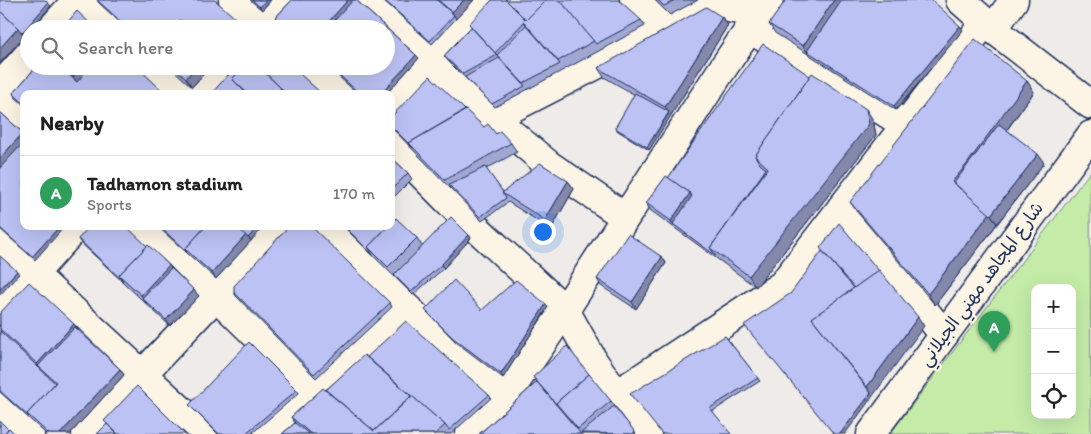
<!DOCTYPE html>
<meta charset="utf-8">
<style>
:root{--surface:#fff;--page:#f6f6f6;--text:#222;--muted:#767676;--line:#e0e0e0;--accent:#d93025}
body{margin:0;font-family:Itim,"Playpen Sans Arabic",sans-serif;background:var(--page);color:var(--text)}
.controls{position:absolute;right:15px;bottom:15px;display:grid;overflow:hidden;border-radius:10px;box-shadow:0 5px 20px #0002}
.controls button{width:45px;height:45px;display:grid;place-items:center;padding:0;border:0;border-bottom:1px solid var(--line);background:var(--surface);color:var(--text);font:25px sans-serif}
.you{position:absolute;left:542px;top:231px;width:18px;height:18px;margin:-12px;border:4px solid #fff;border-radius:50%;background:#1a73e8;box-shadow:0 0 0 8px #1a73e833}
.badge{display:grid;place-items:center;width:32px;height:32px;border-radius:50%;background:var(--accent);color:#fff;font-size:16px;font-weight:700}
.pin{position:absolute;translate:-50% -41px;filter:drop-shadow(0 1px 2px #0008)}
.pin::after{content:'';position:absolute;top:26px;width:18px;height:15px;background:inherit;clip-path:polygon(0 0,100% 0,50% 100%)}
.list{margin:0;padding:0;list-style:none}
h2{display:flex;justify-content:space-between;align-items:center;height:65px;margin:0;padding:0 20px;font-size:21px}
h2 small{font-size:16px;font-weight:400;color:var(--muted)}
.list li{display:grid;grid-template-columns:32px 1fr auto;gap:15px;align-items:center;box-sizing:border-box;height:75px;padding:0 20px;border-top:1px solid var(--line)}
.list b{display:block;font-size:19px;white-space:nowrap}
.list p{margin:0;font-size:16px;white-space:nowrap;color:var(--muted)}
.list em{font-size:16px;font-style:normal;color:var(--muted)}
.icon{flex:none;width:28px;height:28px;fill:none;stroke:currentColor;stroke-width:2;stroke-linecap:round;stroke-linejoin:round}
.map{position:relative;flex:none;width:1091px;height:434px;overflow:hidden}
.search{position:absolute;background:var(--surface);box-shadow:0 5px 20px #0002;left:20px;top:20px;width:375px;height:55px;display:flex;align-items:center;gap:12px;box-sizing:border-box;padding:0 18px;border-radius:28px;color:var(--muted);font-size:19px}
.panel{position:absolute;background:var(--surface);box-shadow:0 5px 20px #0002;left:20px;top:90px;width:375px;height:140px;border-radius:10px}
.map>svg:first-child{display:block}
</style>
<div class="map">
<svg width="1091" height="434" viewBox="0 0 1091 434">
<rect width="100%" height="100%" fill="#efebe8"/>
<filter id="ink" filterUnits="userSpaceOnUse"><feTurbulence type="fractalNoise" baseFrequency=".02" numOctaves="2"/><feDisplacementMap in="SourceGraphic" scale="10" xChannelSelector="R" yChannelSelector="G"/><feConvolveMatrix kernelMatrix="1 2 1 2 8 2 1 2 1" color-interpolation-filters="sRGB"/></filter>
<g filter="url(#ink)">
<!-- green -->
<path fill="#c4eca8" stroke="#708e83" fill-rule="evenodd" d="M1090 172 1091 434H890ZM1035 288H1072V415H1035Z"/>
<g fill="none" stroke-linecap="round" stroke-linejoin="round">
<!-- minor casing -->
<g stroke="#1b2f5e" stroke-width="31">
<g id="minor">
<path d="M83 0 114 29"/>
<path d="M233 0 266 29"/>
<path d="M370 0 493 118 549 165 625 217"/>
<path d="M634 0 665 30"/>
<path d="M960 0 993 29 1091 105"/>
<path d="M51 29 77 0"/>
<path d="M260 29 286 0"/>
<path d="M750 29 906 125"/>
<path d="M993 29 1014 0"/>
<path d="M155 66 184 94"/>
<path d="M308 66 339 94"/>
<path d="M0 87 29 54"/>
<path d="M197 94 224 66"/>
<path d="M0 99 24 121"/>
<path d="M391 105 491 0"/>
<path d="M493 118 713 5 760 14"/>
<path d="M391 143 459 212 565 310 594 362 623 404 647 434"/>
<path d="M842 207 944 335"/>
<path d="M141 226 216 296 314 392"/>
<path d="M327 226 409 310 457 355 508 393 470 434"/>
<path d="M0 243 207 434"/>
<path d="M0 311 77 226"/>
<path d="M508 393 565 310 717 77 769 0"/>
<path d="M617 394 782 285 985 22"/>
<path d="M0 406 30 434"/>
<path d="M86 434 216 296 278 226"/>
<path d="M268 434 314 392 409 310"/>
<path d="M871 434 1091 135"/>
</g>
</g>
<!-- minor -->
<use href="#minor" stroke="#fcf5e5" stroke-width="28"/>
</g>
<!-- wall -->
<g fill="#a2a7d2" stroke="#1b2f5e">
<path d="M97 0 245 28 127 29 99 3Z"/>
<path d="M250 0H271L262 10Z"/>
<path d="M292 0H356L416 55 419 58 386 94H358L327 66H386V29H284L279 25 275 18Z"/>
<path d="M383 0H474L432 44Z"/>
<path d="M492 0 641 20 645 26 495 107 449 62 444 56 471 27Z"/>
<path d="M655 0H698L670 15Z"/>
<path d="M722 17 728 25 649 150 618 131 615 128 635 95 604 77 598 68Z"/>
<path d="M769 24 963 30 896 110 775 33Z"/>
<path d="M37 66H136L24 94V105L15 97 13 93Z"/>
<path d="M169 66H211L192 87Z"/>
<path d="M1027 81 1034 92 1007 130 1044 163 935 305 858 213 850 202Z"/>
<path d="M465 110 484 127 511 143 517 152 486 169 503 192 568 181 574 189 551 229 508 202 482 221 391 127V117Z"/>
<path d="M0 112 24 134V226L35 260 0 229Z"/>
<path d="M873 120 876 135 756 287 650 210 646 203 668 178Z"/>
<path d="M391 157 408 173 412 179 391 200Z"/>
<path d="M157 226H264L216 279Z"/>
<path d="M343 226H391L417 238 422 246 469 235 471 238 444 268 413 295Z"/>
<path d="M78 239 147 246 169 265 199 296 170 326 80 242Z"/>
<path d="M662 257 666 263 636 309 601 286 597 279Z"/>
<path d="M234 292 390 303 392 307 316 378 236 296Z"/>
<path d="M548 307 503 378 456 342 425 310H482Z"/>
<path d="M0 313 74 324 120 369 124 375 70 434H46L0 392Z"/>
<path d="M725 336 760 381 713 411 662 434Z"/>
<path d="M367 357 489 395 491 398 451 434H282L295 423 291 417Z"/>
<path d="M533 377 611 401 636 434H479L537 382Z"/>
<path d="M297 390 299 393 251 434H218L189 405Z"/>
</g>
<!-- shaded-wall -->
<g fill="#8488ab" stroke="#1b2f5e">
<path d="M266 0H271L262 10 260 7Z"/>
<path d="M348 0H355L332 29H322Z"/>
<path d="M464 0H474L456 19 452 12Z"/>
<path d="M834 0H846L807 51 809 55 803 46Z"/>
<path d="M48 3 51 6 31 29H29V31L0 63V48L18 28Z"/>
<path d="M722 17 728 25 649 150 647 147 669 113 665 107Z"/>
<path d="M243 25 245 28 240 29Z"/>
<path d="M960 26 963 30 896 110 894 106Z"/>
<path d="M416 55 419 58 386 94H381Z"/>
<path d="M82 66H96L79 85 73 77Z"/>
<path d="M197 66H211L192 87 186 78Z"/>
<path d="M1027 81 1034 92 974 175 962 191 952 182Z"/>
<path d="M281 88 286 94H276Z"/>
<path d="M866 109 873 120 876 135 756 287 749 276Z"/>
<path d="M23 133 24 134V147L0 171V158Z"/>
<path d="M1038 154 1044 163 997 224 991 215Z"/>
<path d="M568 181 574 189 551 229 545 220Z"/>
<path d="M690 193 694 200 673 224 671 221Z"/>
<path d="M990 213 997 224 935 305 928 294Z"/>
<path d="M60 226H65L35 260 32 257Z"/>
<path d="M259 226H264L251 241 248 238Z"/>
<path d="M246 235 251 241 216 279 212 273Z"/>
<path d="M469 235 471 238 444 268 441 265Z"/>
<path d="M662 257 666 263 636 309 632 302Z"/>
<path d="M169 265 175 274 142 298 147 304 141 295Z"/>
<path d="M17 271 19 274 0 295V289Z"/>
<path d="M194 290 199 296 170 326 166 320Z"/>
<path d="M546 304 548 307 503 378 501 374Z"/>
<path d="M918 317 924 326 845 434H840L871 393 867 387Z"/>
<path d="M74 324 80 333 38 366 37 364Z"/>
<path d="M120 369 124 375 70 434H60Z"/>
</g>
<!-- building -->
<g fill="#bcc2f4" stroke="#1b2f5e">
<path d="M0 0H45L48 3 22 33 18 28 0 11Z"/>
<path d="M97 0H215L243 25 240 29H190L180 20 173 29H129Z"/>
<path d="M252 0H266L260 7Z"/>
<path d="M292 0H348L322 29H287L275 18Z"/>
<path d="M353 0H356L416 55 381 94H360L329 66H386V29H327Z"/>
<path d="M384 0H437L454 15 430 41Z"/>
<path d="M438 0H464L452 12Z"/>
<path d="M492 0H506L526 20 546 0H560L594 41 558 61 524 22 495 53 469 24Z"/>
<path d="M506 0H546L526 20Z"/>
<path d="M560 0H619L641 20 596 44Z"/>
<path d="M658 0H675L664 6Z"/>
<path d="M786 0H834L803 46 769 24Z"/>
<path d="M842 0H932L960 26 894 106 807 51Z"/>
<path d="M706 7 722 17 665 107 598 68Z"/>
<path d="M0 11 18 28 0 48Z"/>
<path d="M77 11 96 29H62Z"/>
<path d="M180 20 190 29H173Z"/>
<path d="M526 25 560 64 523 83 497 55Z"/>
<path d="M471 27 497 55 463 74 444 56Z"/>
<path d="M975 39 1027 81 967 164 952 182 990 213 928 294 850 202Z"/>
<path d="M763 44 810 76 755 156 760 164 766 169 710 248 716 256 673 224 692 196 690 193 668 178Z"/>
<path d="M499 58 525 86 492 104 465 77Z"/>
<path d="M37 66H59L77 82 91 66H136L166 94H24V104L13 93Z"/>
<path d="M61 66H82L73 77Z"/>
<path d="M173 66H197L186 78Z"/>
<path d="M236 66H245L232 79 247 94H211Z"/>
<path d="M245 66H258L281 88 276 94H248L232 79Z"/>
<path d="M258 66H291L322 94H281L284 91 281 88Z"/>
<path d="M812 73 866 109 869 124 749 276 710 248 768 168 755 156Z"/>
<path d="M430 76 465 110 409 143 413 148 391 126V117Z"/>
<path d="M635 93 669 112 647 147 615 128Z"/>
<path d="M466 110 484 127 488 124 496 134 500 131 511 143 445 180 409 143Z"/>
<path d="M0 112 23 133 0 158Z"/>
<path d="M999 124 1038 154 991 215 954 183Z"/>
<path d="M24 142V226H60L32 257 0 228V168Z"/>
<path d="M391 157 408 173 391 190Z"/>
<path d="M540 163 568 181 545 220 502 193Z"/>
<path d="M485 167 503 192 502 193 506 198 480 217 449 185Z"/>
<path d="M666 176 690 193 671 221 646 203Z"/>
<path d="M391 216 395 219 391 223Z"/>
<path d="M451 217 469 235 441 265 411 292 394 275Z"/>
<path d="M396 218 417 238 388 267 368 247 388 226H391V223Z"/>
<path d="M839 223 879 271 854 288 820 248Z"/>
<path d="M90 226H126L147 246 119 275 123 281 78 239Z"/>
<path d="M159 226H206L185 249 187 252Z"/>
<path d="M206 226H237L246 235 212 273 185 249Z"/>
<path d="M237 226H259L248 238Z"/>
<path d="M289 226H311L390 303 314 374 234 292V286Z"/>
<path d="M344 226H388L368 247 373 255Z"/>
<path d="M628 234 662 257 632 302 597 279Z"/>
<path d="M148 245 169 265 141 295 119 275Z"/>
<path d="M822 251 854 288 812 318 871 393 840 434H834L744 325 791 293Z"/>
<path d="M0 256 17 271 0 289Z"/>
<path d="M171 268 194 290 166 320 142 298Z"/>
<path d="M879 270 918 317 867 387 812 318Z"/>
<path d="M454 280 482 310 516 280 546 304 501 374 453 338 425 310Z"/>
<path d="M29 282 74 324 37 364 0 329V313Z"/>
<path d="M406 321 489 395 449 430 445 425 367 357Z"/>
<path d="M75 327 120 369 60 434H49L27 414 56 382 38 366Z"/>
<path d="M0 331 55 383 27 414 29 417 0 391Z"/>
<path d="M725 336 758 378 710 408 731 434H662L630 394Z"/>
<path d="M249 342 297 390 245 434H219L189 405Z"/>
<path d="M567 346 589 374 556 403 557 405 533 377Z"/>
<path d="M364 355 411 396 374 431 326 390Z"/>
<path d="M589 374 611 401 578 429 556 403Z"/>
<path d="M537 382 581 434H479Z"/>
<path d="M137 386 185 434H118L104 421Z"/>
<path d="M323 388 374 431 412 396 445 425 435 434H311L291 417Z"/>
<path d="M614 406 635 432 633 434 581 433Z"/>
<path d="M0 421 8 429 4 434H0Z"/>
<path d="M295 423 309 434H282Z"/>
<path d="M107 424 117 434H97Z"/>
<path d="M9 428 15 434H4Z"/>
</g>
</g>
<g text-anchor="middle" stroke-width="5" stroke-linejoin="round" paint-order="stroke">
<!-- street labels -->
<g font-size="18" fill="#1b2f5e" stroke="#fcf5e5">
<text transform="translate(981 284) rotate(-54)" y="6">شارع المجاهد مهني الجيلاني</text>
</g>
</g>
</svg>
<div class="controls">
<button>+</button>
<button>−</button>
<button><svg class="icon" aria-label="locate" viewBox="0 0 24 24"><circle cx="12" cy="12" r="6"/><path d="M12 2v4M12 18v4M2 12h4M18 12h4"/></svg></button>
</div>
<div class="you"></div>
<div class="pin badge" style="left:994px;top:352px;background:#2e9e5b">A</div>
<div class="search"><svg class="icon" aria-label="search" viewBox="0 0 24 24"><circle cx="10" cy="10" r="6"/><path d="M15 15l6 6"/></svg>Search here</div>
<section class="panel">
<h2>Nearby<small></small></h2>
<ul class="list">
<li><span class="badge" style="background:#2e9e5b">A</span><div><b>Tadhamon stadium</b><p>Sports</p></div><em>170 m</em></li>
</ul>
</section>
</div>
